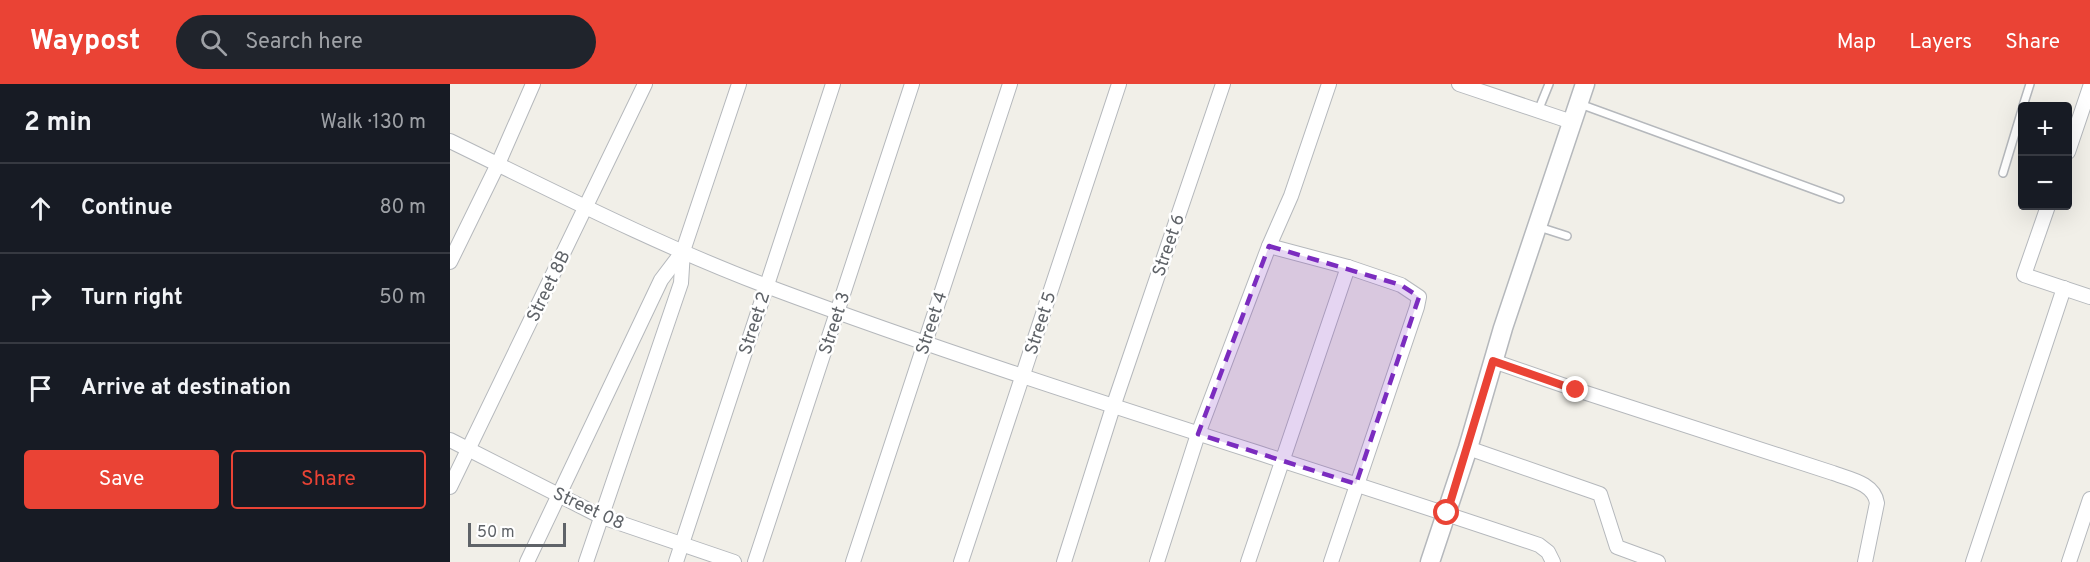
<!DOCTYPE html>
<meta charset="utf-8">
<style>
:root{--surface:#171b24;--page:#20242c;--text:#f1f3f6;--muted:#9ea1a6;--line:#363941;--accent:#ea4335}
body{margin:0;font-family:Overpass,sans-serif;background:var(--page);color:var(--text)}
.controls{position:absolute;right:18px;top:18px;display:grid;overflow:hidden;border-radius:6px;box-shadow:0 6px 24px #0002}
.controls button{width:54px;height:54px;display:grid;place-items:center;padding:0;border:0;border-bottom:2px solid var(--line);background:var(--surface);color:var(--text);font:30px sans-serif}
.scale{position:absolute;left:18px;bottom:15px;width:98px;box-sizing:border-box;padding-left:6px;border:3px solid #5f6368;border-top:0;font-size:16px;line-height:21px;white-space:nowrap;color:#5f6368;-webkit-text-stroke:4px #fff;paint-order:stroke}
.stop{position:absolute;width:18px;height:18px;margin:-14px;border:4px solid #ea4335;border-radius:50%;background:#fff}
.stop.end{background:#ea4335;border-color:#fff;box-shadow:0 2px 6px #0008}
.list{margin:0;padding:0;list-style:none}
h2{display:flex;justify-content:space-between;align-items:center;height:78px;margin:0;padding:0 24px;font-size:26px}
h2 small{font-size:20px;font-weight:400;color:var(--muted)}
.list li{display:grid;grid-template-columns:39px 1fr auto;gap:18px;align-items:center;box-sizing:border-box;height:90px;padding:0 24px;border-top:2px solid var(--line)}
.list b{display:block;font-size:22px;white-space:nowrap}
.list em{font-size:20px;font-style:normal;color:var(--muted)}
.actions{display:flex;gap:12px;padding:18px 24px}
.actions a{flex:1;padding:14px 0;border:2px solid var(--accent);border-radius:6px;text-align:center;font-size:21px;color:var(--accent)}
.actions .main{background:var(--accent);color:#fff}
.icon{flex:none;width:33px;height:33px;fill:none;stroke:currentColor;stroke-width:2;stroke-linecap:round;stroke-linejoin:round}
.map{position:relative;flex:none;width:1640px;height:478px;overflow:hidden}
header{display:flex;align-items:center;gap:36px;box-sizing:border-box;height:84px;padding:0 30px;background:var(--accent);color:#fff}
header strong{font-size:28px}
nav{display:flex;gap:33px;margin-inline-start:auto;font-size:21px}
.search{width:420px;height:54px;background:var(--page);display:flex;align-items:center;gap:15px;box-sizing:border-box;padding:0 21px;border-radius:33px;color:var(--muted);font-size:22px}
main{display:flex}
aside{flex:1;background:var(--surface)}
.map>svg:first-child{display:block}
</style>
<header>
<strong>Waypost</strong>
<div class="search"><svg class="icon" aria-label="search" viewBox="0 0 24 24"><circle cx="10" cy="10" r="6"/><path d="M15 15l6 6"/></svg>Search here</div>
<nav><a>Map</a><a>Layers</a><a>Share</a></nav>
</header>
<main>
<aside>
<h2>2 min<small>Walk · 130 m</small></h2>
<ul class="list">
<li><svg class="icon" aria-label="ahead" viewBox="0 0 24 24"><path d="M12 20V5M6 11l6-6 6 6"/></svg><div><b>Continue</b></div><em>80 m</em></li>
<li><svg class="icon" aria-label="right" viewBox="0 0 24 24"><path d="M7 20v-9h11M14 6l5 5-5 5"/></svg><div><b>Turn right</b></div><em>50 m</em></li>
<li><svg class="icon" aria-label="arrive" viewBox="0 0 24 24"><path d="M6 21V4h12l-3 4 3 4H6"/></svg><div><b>Arrive at destination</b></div></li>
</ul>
<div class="actions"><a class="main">Save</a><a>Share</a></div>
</aside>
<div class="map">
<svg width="1640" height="478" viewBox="0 0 1640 478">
<rect width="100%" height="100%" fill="#f1efe8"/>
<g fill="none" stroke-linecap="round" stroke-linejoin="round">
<!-- service casing -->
<g stroke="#b5b8bc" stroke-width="10">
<g id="service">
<path d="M1130 20 1390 115"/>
<path d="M1573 22 1580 0"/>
<path d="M1088 27 1099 0"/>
<path d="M1553 89 1572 26"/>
<path d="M1089 143 1117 152"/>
</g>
</g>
<!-- minor casing -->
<g stroke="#b5b8bc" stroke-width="16">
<g id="minor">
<path d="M1009 0 1122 38"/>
<path d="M0 57C105 108 210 162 319 203 573 298 833 374 1089 461L1098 468 1103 478"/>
<path d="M1618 68 1640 3"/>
<path d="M1598 122 1574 191 1640 213"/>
<path d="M819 162 898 183 951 201 969 213 967 223 881 478"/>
<path d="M0 178 48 80 83 0"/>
<path d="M1043 277 1127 306 1383 389C1399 395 1424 399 1427 419L1415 478"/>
<path d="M0 356 152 433 284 478"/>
<path d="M1018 364 1150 410 1167 463 1208 478"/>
<path d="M0 403 195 0"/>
<path d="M77 478 211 196 233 167"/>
<path d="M136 478 231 199 233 167 289 0"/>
<path d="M226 478 383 0"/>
<path d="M305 478 462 0"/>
<path d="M403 478 560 0"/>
<path d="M511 478 669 0"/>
<path d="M614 478 663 323 773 0"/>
<path d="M707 478 748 350 819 162 841 112 879 0"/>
<path d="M798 478 898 183"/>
<path d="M1523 478 1614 204"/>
<path d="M1619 478 1640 415"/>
</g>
</g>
<!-- tertiary casing -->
<g stroke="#b5b8bc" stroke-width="21">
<path id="tertiary" d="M980 478 1018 364 1053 244 1135 0"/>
</g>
<!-- service -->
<use href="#service" stroke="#fff" stroke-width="7"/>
<!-- minor -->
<use href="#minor" stroke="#fff" stroke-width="14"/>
<!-- tertiary -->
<use href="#tertiary" stroke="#fff" stroke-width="18"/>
</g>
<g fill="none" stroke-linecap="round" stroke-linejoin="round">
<!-- route -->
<path stroke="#ea4335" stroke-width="8" d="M997 429 1043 277 1126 306"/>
</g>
<!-- marked area -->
<path fill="#7b2cbf" fill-opacity="0.2" stroke="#7b2cbf" stroke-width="4.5" stroke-dasharray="12 8" stroke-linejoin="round" d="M819 162 951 201 969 213 906 400 748 350Z"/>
<g text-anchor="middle" stroke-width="5" stroke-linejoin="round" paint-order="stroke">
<!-- street labels -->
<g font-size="18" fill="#5f6368" stroke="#fff">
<text transform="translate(718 161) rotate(-71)" y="6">Street 6</text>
<text transform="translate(98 202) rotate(-64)" y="6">Street 8B</text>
<text transform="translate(304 239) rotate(-72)" y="6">Street 2</text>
<text transform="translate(384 239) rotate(-72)" y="6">Street 3</text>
<text transform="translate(481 239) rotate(-72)" y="6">Street 4</text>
<text transform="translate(590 239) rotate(-72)" y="6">Street 5</text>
<text transform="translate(139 424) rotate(25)" y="6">Street 08</text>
</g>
</g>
</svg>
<div class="controls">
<button>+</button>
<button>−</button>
</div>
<div class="scale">50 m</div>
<div class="stop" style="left:997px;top:429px"></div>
<div class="stop end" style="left:1126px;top:306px"></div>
</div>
</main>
